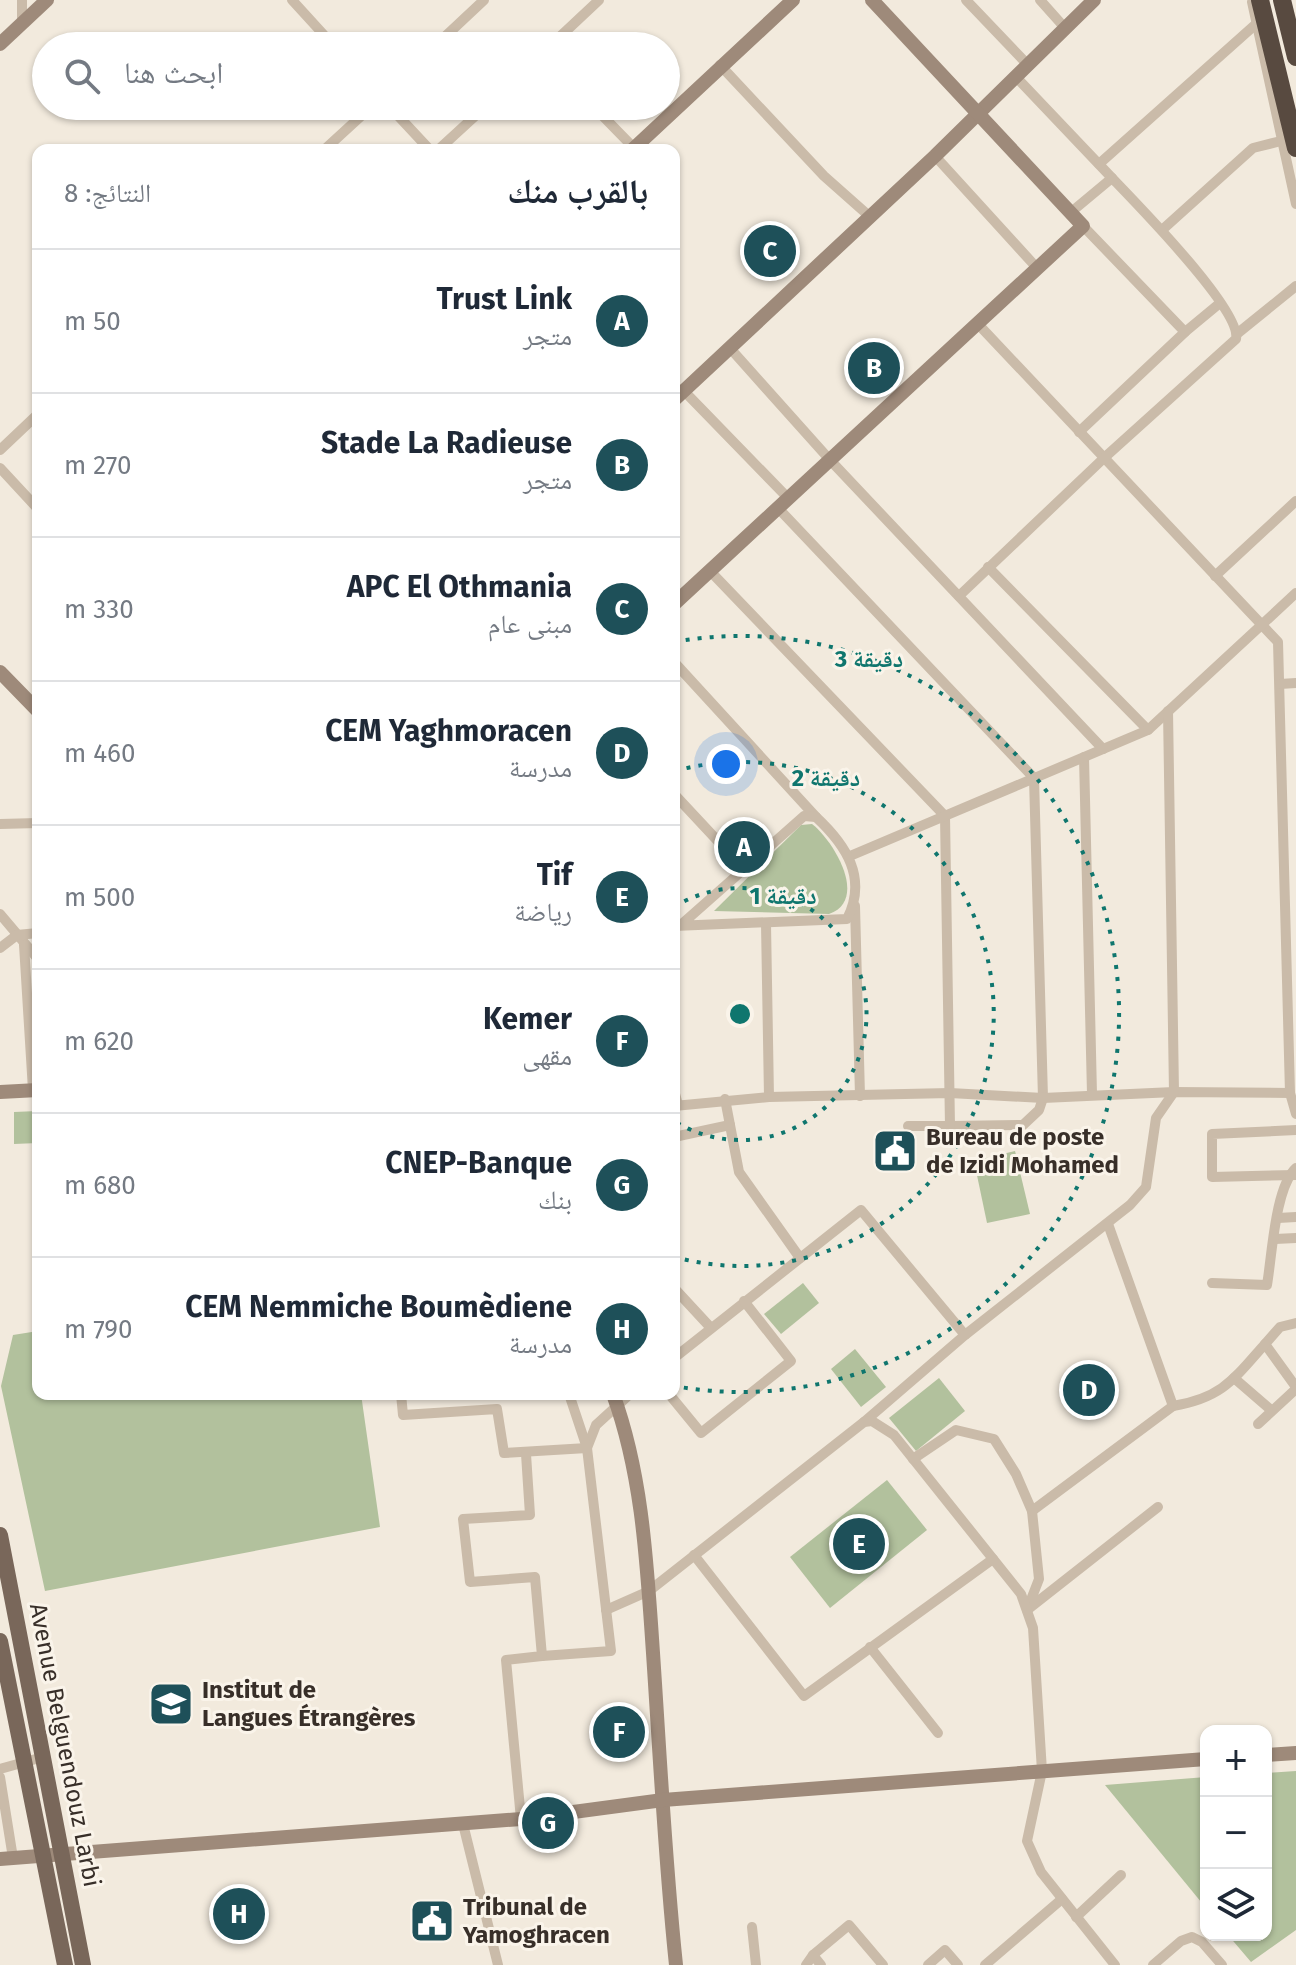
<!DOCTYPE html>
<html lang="ar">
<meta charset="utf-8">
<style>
:root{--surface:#fff;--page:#f2f2f3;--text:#1f2937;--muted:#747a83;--line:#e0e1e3;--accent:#1e5059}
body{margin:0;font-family:"Fira Sans","Noto Naskh Arabic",sans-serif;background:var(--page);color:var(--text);direction:rtl}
.controls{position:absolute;right:24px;bottom:24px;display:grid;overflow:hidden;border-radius:16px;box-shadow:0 2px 6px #0004}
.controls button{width:72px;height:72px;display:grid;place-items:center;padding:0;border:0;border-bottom:2px solid var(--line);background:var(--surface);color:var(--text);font:40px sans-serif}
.you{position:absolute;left:726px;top:764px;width:28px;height:28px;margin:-20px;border:6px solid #fff;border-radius:50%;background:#1a73e8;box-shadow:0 0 0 12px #1a73e833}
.badge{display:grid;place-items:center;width:52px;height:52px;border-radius:50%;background:var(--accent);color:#fff;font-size:26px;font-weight:700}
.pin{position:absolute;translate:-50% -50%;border:4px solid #fff;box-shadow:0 2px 8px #0006}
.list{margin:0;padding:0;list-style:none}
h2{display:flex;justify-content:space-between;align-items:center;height:104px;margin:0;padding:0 32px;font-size:34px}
h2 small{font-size:26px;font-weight:400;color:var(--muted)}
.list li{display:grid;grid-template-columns:52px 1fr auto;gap:24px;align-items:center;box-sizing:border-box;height:144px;padding:0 32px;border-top:2px solid var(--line)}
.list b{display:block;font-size:30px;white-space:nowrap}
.list p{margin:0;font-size:26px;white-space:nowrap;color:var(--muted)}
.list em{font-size:26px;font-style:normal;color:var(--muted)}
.icon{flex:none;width:44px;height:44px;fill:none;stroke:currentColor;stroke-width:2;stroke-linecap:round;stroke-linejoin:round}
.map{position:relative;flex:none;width:1296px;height:1965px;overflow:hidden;direction:ltr}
.search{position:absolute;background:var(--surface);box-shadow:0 2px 6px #0004;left:32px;top:32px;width:648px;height:88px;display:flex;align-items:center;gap:20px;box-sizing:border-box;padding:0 28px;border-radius:44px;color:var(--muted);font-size:30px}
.panel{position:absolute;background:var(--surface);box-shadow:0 2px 6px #0004;left:32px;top:144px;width:648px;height:1256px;border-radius:16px;direction:rtl}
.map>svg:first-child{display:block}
</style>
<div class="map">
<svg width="1296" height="1965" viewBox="0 0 1296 1965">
<rect width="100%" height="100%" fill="#f2eadd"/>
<!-- green -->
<g fill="#b2c19d">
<path d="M812 824C834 841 869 900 829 914L714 911 801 825Z"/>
<path d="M38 1111V1143L14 1144V1112Z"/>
<path d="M1015 1151 1030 1214 987 1223 974 1161Z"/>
<path d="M803 1283 819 1303 781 1334 764 1314Z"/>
<path d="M38 1331V1394H361L380 1527 45 1591 1 1386 13 1335Z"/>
<path d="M855 1349 886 1387 861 1407 831 1369Z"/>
<path d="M939 1378 965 1411 916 1451 889 1418Z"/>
<path d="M887 1480 927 1530 830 1608 790 1557Z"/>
<path d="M1296 1771V1930L1251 1962 1228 1935H1266V1773Z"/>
<path d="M1206 1777V1908L1105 1785Z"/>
</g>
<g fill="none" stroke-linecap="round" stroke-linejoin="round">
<!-- street -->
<g stroke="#cabba9" stroke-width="10">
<path d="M292 0 334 46"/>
<path d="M966 0 1028 65"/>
<path d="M1040 0 1065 28"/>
<path d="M1252 2 1296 204"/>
<path d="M22 24V0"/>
<path d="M435 46 484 0"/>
<path d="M550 46 599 0"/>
<path d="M720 65 824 176 868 215"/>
<path d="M1016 77 1112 178 1070 213"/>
<path d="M389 106 430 150"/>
<path d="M593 106 634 148"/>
<path d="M324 150 372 106"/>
<path d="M438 150 486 106"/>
<path d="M935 156 1037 268"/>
<path d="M1099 164 1256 24"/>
<path d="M1162 230 1253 148 1281 141"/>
<path d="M977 323 1278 642 1290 1093 1296 1114"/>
<path d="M1185 332 1220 303"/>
<path d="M1238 333 1296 286"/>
<path d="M729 347 830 460 1103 749"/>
<path d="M684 391 787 497"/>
<path d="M1079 432 1185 332 1083 226"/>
<path d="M0 450 38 414"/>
<path d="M0 468 38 509"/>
<path d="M988 567 1148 730"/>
<path d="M710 571 945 816 950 1126 1023 1125 1039 1110 1043 1098 1034 778 778 508"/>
<path d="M1215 576 1296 501"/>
<path d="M959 596 1104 458 1236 339C1242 311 1135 202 1112 178"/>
<path d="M674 662 816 817"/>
<path d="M1280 684 1296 683"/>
<path d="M1084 757 1092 1094"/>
<path d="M674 794 743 868"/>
<path d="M0 824 38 823"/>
<path d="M850 856 1148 730 1296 593"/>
<path d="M855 906 860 1096"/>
<path d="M0 914 38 959"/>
<path d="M766 924 769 1097"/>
<path d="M674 926 847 919C868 878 846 845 816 817L804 816 683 923"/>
<path d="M24 945 33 1090"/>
<path d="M0 948 17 935 38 933"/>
<path d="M674 1090 678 1105"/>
<path d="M725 1099 739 1172 800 1258"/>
<path d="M674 1106 769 1097 950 1093 1043 1098 1174 1092 1290 1093"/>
<path d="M908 1126H950"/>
<path d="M1296 1130 1212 1134V1177L1296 1175"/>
<path d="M674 1137 730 1125"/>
<path d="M1278 1218 1296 1217"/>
<path d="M1275 1239 1296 1238"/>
<path d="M1212 1283 1267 1285C1272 1256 1275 1187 1296 1168"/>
<path d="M674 1288 711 1328"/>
<path d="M1296 1323 1280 1327 1265 1344 1296 1387"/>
<path d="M674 1358 861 1210 965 1335"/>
<path d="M1234 1378 1271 1410"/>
<path d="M401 1394 403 1415 497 1409 504 1453 587 1448 596 1425 630 1394"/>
<path d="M669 1394 701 1433 791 1361 744 1301"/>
<path d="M1173 1406C1222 1398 1234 1379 1265 1344"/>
<path d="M864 1422 965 1335 1130 1205 1146 1187 1156 1118 1174 1092 1168 711"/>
<path d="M1258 1424 1296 1389"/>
<path d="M913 1459 956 1430 994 1439 1016 1474 1032 1511 1039 1579 1027 1610 1158 1507"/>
<path d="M1032 1511 1173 1406 1108 1224"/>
<path d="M694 1555 804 1696 993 1559"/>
<path d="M606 1610 649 1591 864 1422 872 1421 894 1435 1021 1594 1033 1628 1042 1771 1027 1841 1041 1872 1115 1965"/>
<path d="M870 1647 938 1733"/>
<path d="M542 1656 611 1651 587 1448 569 1394"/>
<path d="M0 1769 43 1757"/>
<path d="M0 1777 13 1858"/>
<path d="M521 1819 506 1660 542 1656 535 1577 470 1582 463 1519 530 1515 526 1454"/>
<path d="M463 1824 498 1965"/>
<path d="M1076 1917 1121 1875"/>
<path d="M752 1927 756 1965"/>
<path d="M813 1955 849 1925 883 1965"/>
<path d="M806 1965 813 1955 821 1965"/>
<path d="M928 1965 945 1950 958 1965"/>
<path d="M985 1965 1062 1899"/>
<path d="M1153 1965 1181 1941 1192 1937 1202 1942 1222 1965"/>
</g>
<!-- secondary -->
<g stroke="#9e8a7a" stroke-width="14">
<path d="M0 44 47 0"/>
<path d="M632 150 793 0"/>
<path d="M674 400 935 156 1094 0"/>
<path d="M674 604 1083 226 872 0"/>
<path d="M0 672 38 711"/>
<path d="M0 1092 38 1090"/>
<path d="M613 1394C643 1476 647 1567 653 1653 660 1757 665 1861 676 1965"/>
<path d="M1266 1755 1296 1753"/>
<path d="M0 1859 521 1819 663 1800 1206 1759"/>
</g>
<!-- primary -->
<g stroke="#79675a" stroke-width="16">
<path d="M0 1535 83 1965"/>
<path d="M0 1641 65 1965"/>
</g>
<!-- highway -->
<g stroke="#584a40" stroke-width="18">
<path d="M1260 0 1296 148"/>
<path d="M1282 0 1296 57"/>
</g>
</g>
<!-- distance rings -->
<g fill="none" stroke="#0f766e" stroke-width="4" stroke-dasharray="4 8">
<path d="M674 907A126 126 0 1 1 674 1121"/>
<path d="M675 771A252 252 0 1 1 675 1257"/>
<path d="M674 642A378 378 0 1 1 674 1386"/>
</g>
<!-- icons -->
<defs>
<g id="civic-square" transform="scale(2.3)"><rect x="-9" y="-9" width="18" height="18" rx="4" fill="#1e5059" stroke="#faf4ea"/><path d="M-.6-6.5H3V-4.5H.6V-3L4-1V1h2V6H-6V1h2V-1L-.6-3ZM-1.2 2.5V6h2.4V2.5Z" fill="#fff"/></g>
<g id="university-square" transform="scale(2.3)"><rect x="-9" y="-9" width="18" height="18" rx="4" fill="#1e5059" stroke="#faf4ea"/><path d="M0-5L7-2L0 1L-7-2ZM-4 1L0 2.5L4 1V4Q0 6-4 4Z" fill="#fff"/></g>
</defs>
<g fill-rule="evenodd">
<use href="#civic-square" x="895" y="1151"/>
<use href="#university-square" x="171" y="1704"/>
<use href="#civic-square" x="432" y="1921"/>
</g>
<g text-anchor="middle" stroke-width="6" stroke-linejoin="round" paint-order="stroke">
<!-- poi labels -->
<g font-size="24" font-weight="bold" fill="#382f29" stroke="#faf4ea" text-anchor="start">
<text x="926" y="1145">Bureau de poste<tspan x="926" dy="28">de Izidi Mohamed</tspan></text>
<text x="202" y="1698">Institut de<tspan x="202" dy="28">Langues Étrangères</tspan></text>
<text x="463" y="1915">Tribunal de<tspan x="463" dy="28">Yamoghracen</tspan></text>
</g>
<!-- street labels -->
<g font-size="24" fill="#382f29" stroke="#faf4ea">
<text transform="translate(65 1745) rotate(79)" y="8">Avenue Belguendouz Larbi</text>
</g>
</g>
<circle cx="740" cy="1014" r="12" fill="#0f766e" stroke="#faf4ea" stroke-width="4"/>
<g font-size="24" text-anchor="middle" font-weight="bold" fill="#0f766e" stroke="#faf4ea" stroke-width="6" stroke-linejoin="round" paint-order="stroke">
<text x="869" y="667">3 دقيقة</text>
<text x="826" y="786">2 دقيقة</text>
<text x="783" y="904">1 دقيقة</text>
</g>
</svg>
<div class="controls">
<button>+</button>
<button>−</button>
<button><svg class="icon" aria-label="layers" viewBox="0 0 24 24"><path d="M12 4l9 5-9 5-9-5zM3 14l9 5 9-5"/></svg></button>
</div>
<div class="you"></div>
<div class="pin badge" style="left:744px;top:847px">A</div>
<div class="pin badge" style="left:874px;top:368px">B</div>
<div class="pin badge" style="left:770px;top:251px">C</div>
<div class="pin badge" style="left:1089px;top:1390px">D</div>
<div class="pin badge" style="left:859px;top:1544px">E</div>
<div class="pin badge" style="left:619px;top:1732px">F</div>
<div class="pin badge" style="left:548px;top:1823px">G</div>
<div class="pin badge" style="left:239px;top:1914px">H</div>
<div class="search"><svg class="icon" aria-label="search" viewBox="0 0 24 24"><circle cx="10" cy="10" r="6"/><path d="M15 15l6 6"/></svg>ابحث هنا</div>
<section class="panel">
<h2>بالقرب منك<small>النتائج: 8</small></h2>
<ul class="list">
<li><span class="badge">A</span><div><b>Trust Link</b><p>متجر</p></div><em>50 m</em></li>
<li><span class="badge">B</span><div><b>Stade La Radieuse</b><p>متجر</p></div><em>270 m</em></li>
<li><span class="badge">C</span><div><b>APC El Othmania</b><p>مبنى عام</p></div><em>330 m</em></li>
<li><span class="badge">D</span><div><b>CEM Yaghmoracen</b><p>مدرسة</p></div><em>460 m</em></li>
<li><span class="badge">E</span><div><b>Tif</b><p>رياضة</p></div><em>500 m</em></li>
<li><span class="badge">F</span><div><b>Kemer</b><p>مقهى</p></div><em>620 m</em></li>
<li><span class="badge">G</span><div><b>CNEP-Banque</b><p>بنك</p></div><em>680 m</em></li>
<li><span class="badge">H</span><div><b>CEM Nemmiche Boumèdiene</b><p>مدرسة</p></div><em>790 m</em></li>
</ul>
</section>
</div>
